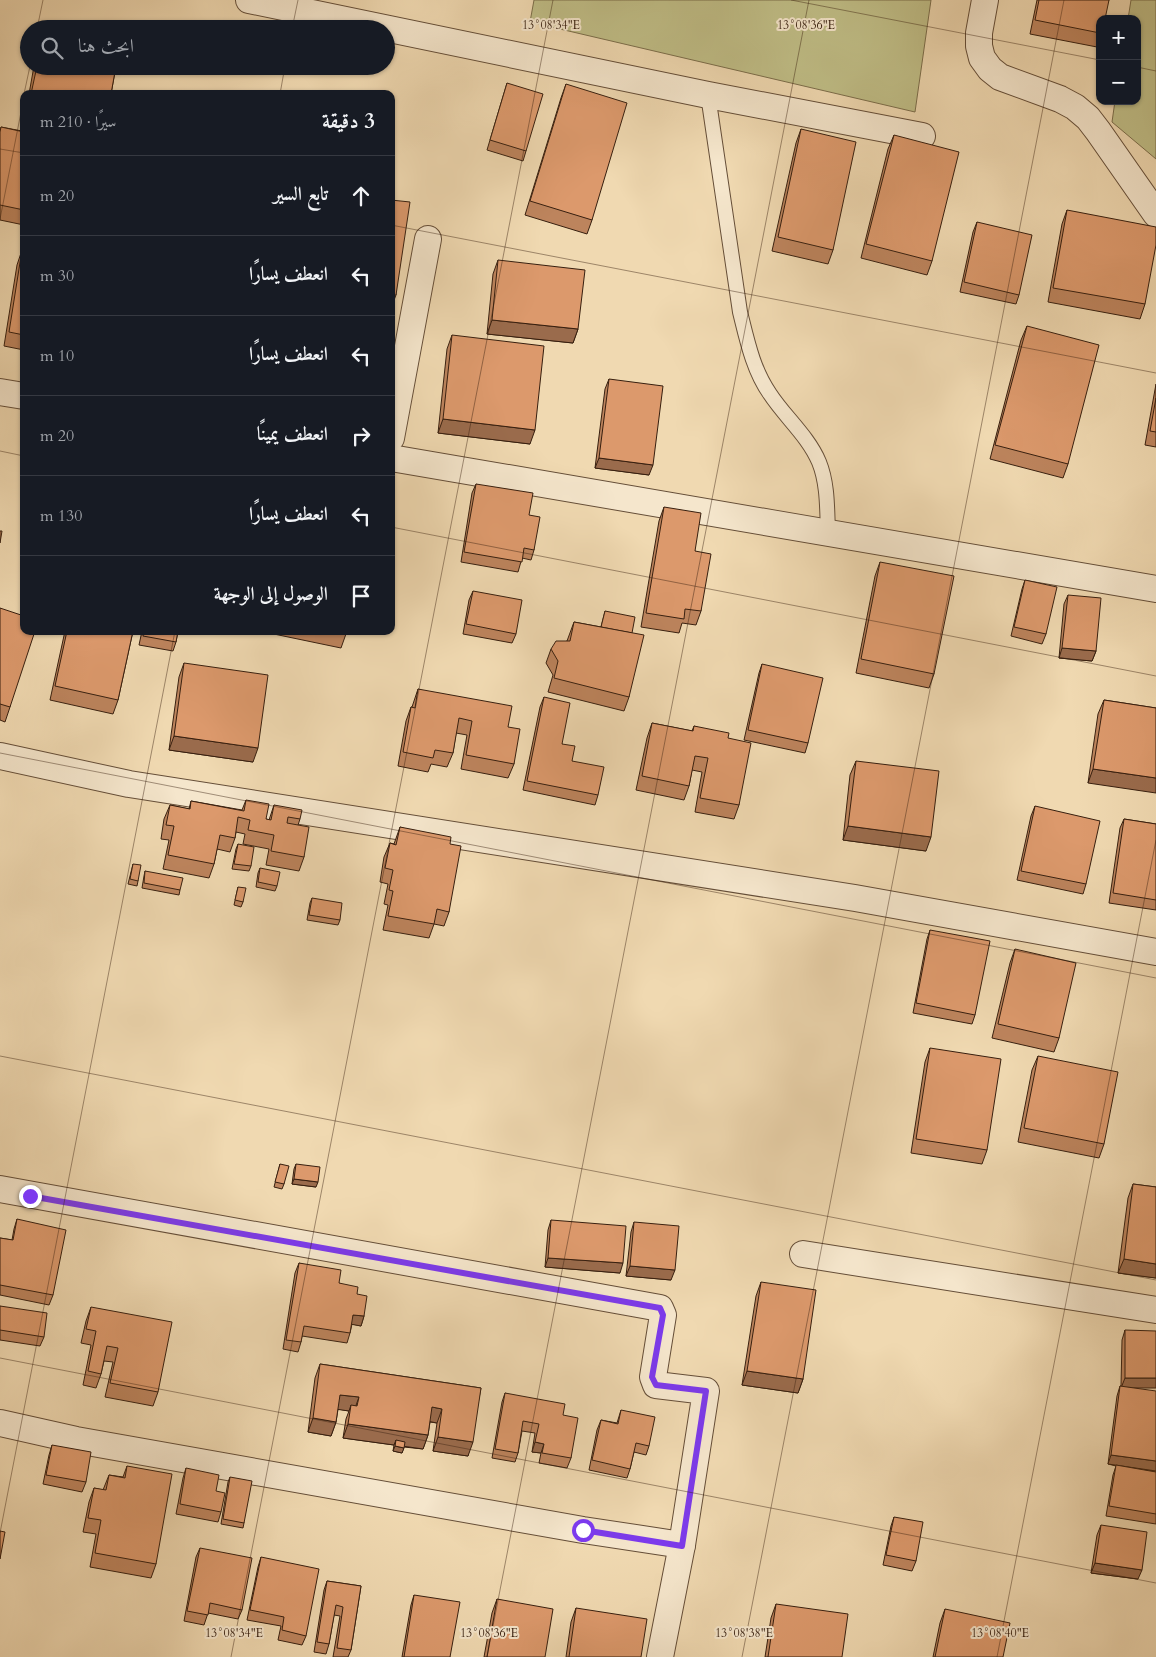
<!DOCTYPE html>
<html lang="ar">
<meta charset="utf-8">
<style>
:root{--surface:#171b24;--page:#20242c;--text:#f1f3f6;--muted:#9ea1a6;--line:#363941}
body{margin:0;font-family:Cardo,Amiri,serif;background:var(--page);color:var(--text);direction:rtl}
.controls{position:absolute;right:15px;top:15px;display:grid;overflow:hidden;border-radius:10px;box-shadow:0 1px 4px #0004}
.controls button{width:45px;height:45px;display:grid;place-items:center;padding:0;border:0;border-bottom:1px solid var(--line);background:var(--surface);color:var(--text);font:25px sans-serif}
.stop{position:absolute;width:15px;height:15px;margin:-11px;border:4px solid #7c3aed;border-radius:50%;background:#fff}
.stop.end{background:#7c3aed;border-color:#fff;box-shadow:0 1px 5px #0008}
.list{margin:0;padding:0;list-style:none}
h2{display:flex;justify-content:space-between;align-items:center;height:65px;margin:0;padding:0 20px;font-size:21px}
h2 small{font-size:16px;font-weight:400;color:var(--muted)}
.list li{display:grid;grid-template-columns:32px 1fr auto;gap:15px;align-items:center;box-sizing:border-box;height:80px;padding:0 20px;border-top:1px solid var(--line)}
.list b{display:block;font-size:19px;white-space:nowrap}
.list em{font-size:16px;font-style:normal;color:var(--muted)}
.icon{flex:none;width:28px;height:28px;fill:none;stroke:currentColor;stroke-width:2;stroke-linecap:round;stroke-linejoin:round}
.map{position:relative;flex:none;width:1156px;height:1657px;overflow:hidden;direction:ltr}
.search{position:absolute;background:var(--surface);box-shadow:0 1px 4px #0004;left:20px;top:20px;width:375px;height:55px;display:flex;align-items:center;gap:12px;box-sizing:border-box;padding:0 18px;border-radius:28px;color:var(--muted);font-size:19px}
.panel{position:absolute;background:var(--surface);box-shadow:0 1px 4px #0004;left:20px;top:90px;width:375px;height:545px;border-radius:10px;direction:rtl}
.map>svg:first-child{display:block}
</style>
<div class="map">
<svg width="1156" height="1657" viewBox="0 0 1156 1657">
<rect width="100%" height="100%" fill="#f0d9b1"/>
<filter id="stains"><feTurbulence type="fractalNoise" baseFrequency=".004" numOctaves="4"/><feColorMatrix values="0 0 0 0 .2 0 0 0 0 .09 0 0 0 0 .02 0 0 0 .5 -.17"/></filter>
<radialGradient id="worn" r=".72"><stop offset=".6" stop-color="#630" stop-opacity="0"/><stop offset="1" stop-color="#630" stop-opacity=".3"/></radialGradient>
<!-- green -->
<g fill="#c0be87" stroke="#7c6e4b">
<path d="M534 0H931L915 112 530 22Z"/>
<path d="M1131 0H1156V159L1112 122 1115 101H1137V19H1128Z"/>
</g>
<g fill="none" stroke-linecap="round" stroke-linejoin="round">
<!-- service casing -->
<g stroke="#654e38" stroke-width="16">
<path id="service" d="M708 95 740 312C747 340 753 370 770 394 785 417 808 436 819 462 828 484 827 510 828 533"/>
</g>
<!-- minor casing -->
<g stroke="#654e38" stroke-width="28">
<g id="minor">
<path d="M249 0 708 95 922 136"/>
<path d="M985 0 979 33V46L982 58 990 69 1000 77 1060 99 1075 107 1088 118 1098 131 1156 214"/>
<path d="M0 392 24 396"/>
<path d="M391 438 428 239"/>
<path d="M391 458 1156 589"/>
<path d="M0 756 129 784 855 898 1156 952"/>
<path d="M0 1189 660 1308 663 1315 653 1377 656 1385 706 1391 682 1545 660 1657"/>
<path d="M803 1254 1156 1310"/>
<path d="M0 1423 76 1440 583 1530 682 1545"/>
</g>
</g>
<!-- service -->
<use href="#service" stroke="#f5e6cc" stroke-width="14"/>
<!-- minor -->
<use href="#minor" stroke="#f5e6cc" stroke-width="26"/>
</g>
<!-- wall -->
<g fill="#bd845d" stroke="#371f0f">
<path d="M1037 0H1109L1100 19V39L1097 47 1030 34Z"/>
<path d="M34 66H116L111 94H29Z"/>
<path d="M507 83 526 151 523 161 487 150Z"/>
<path d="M566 84 592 220 587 234 525 215 561 98Z"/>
<path d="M24 121V225L0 220V130L1 127 22 131Z"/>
<path d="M801 129 833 250 828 264 772 251 796 143Z"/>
<path d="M894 135 932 261 927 275 861 258 888 149Z"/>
<path d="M391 200 396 295 391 308Z"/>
<path d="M1067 210 1145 304 1140 319 1048 302 1062 224Z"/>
<path d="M977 222 1019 295 1016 304 960 292 973 232Z"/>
<path d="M22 250 24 251V350L4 346 17 265Z"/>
<path d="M498 260 578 329 573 343 487 334 493 274Z"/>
<path d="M1027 326 1068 464 1063 478 990 459 1021 340Z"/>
<path d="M452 335 530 444 438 433 447 349Z"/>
<path d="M609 379 649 475 595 468 605 389Z"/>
<path d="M1156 384V447L1145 445Z"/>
<path d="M476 484 529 515 534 550 531 560 522 558 518 572 461 562 472 493Z"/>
<path d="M664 507 695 551 701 611 696 625 682 623 679 633 641 627 659 521Z"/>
<path d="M880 562 934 674 929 688 856 673 875 576Z"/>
<path d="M1025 580 1046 634 1042 644 1011 636 1022 589Z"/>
<path d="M473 591 516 634 512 643 463 634 469 600Z"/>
<path d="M1068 595 1096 651 1092 661 1059 658 1064 604Z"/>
<path d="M0 608 10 707 5 722 0 720Z"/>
<path d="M605 611 632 633 629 697 624 711 548 692 553 675 546 663 551 649 567 641 574 622 601 627Z"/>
<path d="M65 631H133L118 700 113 714 50 700Z"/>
<path d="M142 631H178L176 642 173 651 139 645Z"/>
<path d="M269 631H347L341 648 269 633Z"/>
<path d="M184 663 253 762 169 750 179 677Z"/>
<path d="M762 664 808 743 805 753 744 740 759 673Z"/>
<path d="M418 689 508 727 514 764 508 778 461 769 467 735 456 733 453 753 447 767 431 764 428 772 398 766 406 721 411 707H412Z"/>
<path d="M544 697 562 744 572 761 598 795 595 805 523 790 540 707Z"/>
<path d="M1104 700 1156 708 1088 783 1098 714Z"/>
<path d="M652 723 692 731 694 726 728 738 739 805 734 819 695 812 702 772 692 770 689 786 684 800 636 790 647 738Z"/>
<path d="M856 761 926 851 843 840 850 775Z"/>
<path d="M246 800 266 819 269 820 274 805 300 819 298 825 304 857 299 871 266 865 269 849 243 844 245 834 236 832 235 838 230 852 217 849 214 864 209 878 163 869 169 840 161 839 164 819 170 805 189 809 191 801 242 810Z"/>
<path d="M1035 806 1086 884 1083 894 1017 880 1031 816Z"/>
<path d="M1124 819 1156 824V910L1109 903 1120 828Z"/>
<path d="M400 827 450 844 449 912 444 926 434 924 429 938 383 930 388 905 384 904 388 884 380 882 384 857 390 843 394 844Z"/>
<path d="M238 844 251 866 249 871 232 869 236 849Z"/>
<path d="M133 864 138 881 137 886 128 884Z"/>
<path d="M260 868 277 886 275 891 256 887 258 873Z"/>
<path d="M145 871 180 890 179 895 142 888 144 876Z"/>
<path d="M238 887 243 902 241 907 234 905Z"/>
<path d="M312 898 340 920 338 925 307 920 310 903Z"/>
<path d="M930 930 975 1015 972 1024 913 1013 927 939Z"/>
<path d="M1015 949 1059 1038 1054 1052 992 1038 1010 963Z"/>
<path d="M930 1048 987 1150 982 1164 911 1153 925 1062Z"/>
<path d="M1038 1056 1104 1144 1099 1158 1018 1142 1032 1070Z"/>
<path d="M280 1164 284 1184 282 1189 274 1187Z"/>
<path d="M296 1164 316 1187 292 1184 294 1169Z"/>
<path d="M1133 1184 1156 1187V1278L1118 1273 1128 1198Z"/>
<path d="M17 1219 53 1295 49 1305 0 1295V1238L12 1240 14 1229Z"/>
<path d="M551 1220 620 1273 545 1267 548 1230Z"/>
<path d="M634 1222 671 1280 626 1276 631 1232Z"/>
<path d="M299 1263 339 1283 357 1294 364 1316 361 1326 352 1324 350 1333 347 1343 302 1336 301 1342 298 1352 283 1349 295 1273Z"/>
<path d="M761 1282 803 1379 798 1393 742 1385 756 1296Z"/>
<path d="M0 1306 44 1337 40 1346 0 1340Z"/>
<path d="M91 1307 158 1392 153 1406 105 1397 113 1362 104 1361 101 1374 96 1388 83 1385 91 1345 81 1343 86 1321Z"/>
<path d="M1125 1330 1130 1388 1156 1471 1131 1468 1156 1472V1524L1106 1516 1113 1475 1116 1466 1108 1464 1117 1396 1120 1386H1121L1122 1340Z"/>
<path d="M320 1364 481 1388 468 1456 433 1451 437 1423 430 1422 428 1435 423 1449 404 1447 402 1453 393 1451 394 1445 343 1438 346 1419 349 1411 338 1409 336 1422 331 1436 308 1432 315 1378Z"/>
<path d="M505 1393 563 1415 571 1458 567 1468 539 1463 541 1453 532 1452 535 1433 522 1431 518 1453 515 1462 492 1458 502 1402Z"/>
<path d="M621 1410 649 1446 646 1455 634 1452 630 1469 627 1478 589 1470 597 1430 601 1420 617 1423Z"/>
<path d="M52 1445 86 1482 82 1492 43 1484 49 1455Z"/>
<path d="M127 1466 156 1564 151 1578 90 1567 96 1534 83 1532 89 1502 94 1488 103 1490 109 1475 123 1477Z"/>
<path d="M186 1468 221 1512 218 1522 176 1514 183 1478Z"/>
<path d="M230 1477 244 1523 243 1528 221 1524 228 1482Z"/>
<path d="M894 1517 916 1561 912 1571 883 1565 891 1526Z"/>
<path d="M1101 1525 1138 1579 1091 1573 1097 1535Z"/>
<path d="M200 1548 242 1610 238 1619 208 1613 204 1625 184 1621 196 1557Z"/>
<path d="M261 1557 306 1636 302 1645 278 1640 281 1626 247 1620 258 1567Z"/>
<path d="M327 1581 361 1586 351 1650 348 1657H333L340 1616 334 1615 329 1644 326 1654 314 1652 324 1590Z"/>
<path d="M414 1595 450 1657H402L411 1605Z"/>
<path d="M497 1599 545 1657H484L492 1613Z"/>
<path d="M776 1604 842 1657H765L771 1618Z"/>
<path d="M576 1608 641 1657H566L571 1622Z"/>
<path d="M945 1609 1003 1657H933L940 1623Z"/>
</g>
<!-- shaded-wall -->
<g fill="#9a6b4c" stroke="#371f0f">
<path d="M492 320 578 329 573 343 487 334Z"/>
<path d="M443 419 535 430 530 444 438 433Z"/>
<path d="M599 458 653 465 649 475 595 468Z"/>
<path d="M1062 648 1096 651 1092 661 1059 658Z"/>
<path d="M174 736 258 748 253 762 169 750Z"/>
<path d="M1093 769 1156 778V793L1088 783Z"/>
<path d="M848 826 931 837 926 851 843 840Z"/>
<path d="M294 1179 318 1182 316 1187 292 1184Z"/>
<path d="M548 1258 623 1263 620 1273 545 1267Z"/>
<path d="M1124 1259 1156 1264V1278L1118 1273Z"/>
<path d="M630 1266 675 1270 671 1280 626 1276Z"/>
<path d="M353 1315 364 1316 361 1326 350 1324Z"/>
<path d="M747 1371 803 1379 798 1393 742 1385Z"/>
<path d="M1125 1378H1156V1388H1121Z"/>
<path d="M340 1395 359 1397 354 1411 351 1405 349 1411 335 1409Z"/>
<path d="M432 1407 442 1409 437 1423 427 1421Z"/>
<path d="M313 1418 336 1422 331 1436 308 1432Z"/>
<path d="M348 1424 428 1435 423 1449 395 1445 396 1440 394 1445 343 1438Z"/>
<path d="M438 1437 473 1442 468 1456 433 1451Z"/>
<path d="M535 1442 544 1444 541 1453 532 1452Z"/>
<path d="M395 1446 404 1448 402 1453 393 1451Z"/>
<path d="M1111 1455 1156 1461V1471L1108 1464Z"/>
<path d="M1095 1563 1142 1570 1138 1579 1091 1573Z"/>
</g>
<!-- building -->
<g fill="#dc996c" stroke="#371f0f">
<path d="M1039 0H1109L1105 19H1100V33L1035 20Z"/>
<path d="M37 66H116L111 94H31Z"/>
<path d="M507 83 543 94 526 151 490 140Z"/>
<path d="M566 84 627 103 592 220 530 201Z"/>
<path d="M1 127 24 132V210L0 205V132Z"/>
<path d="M801 129 856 142 833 250 778 237Z"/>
<path d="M894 135 959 152 932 261 866 244Z"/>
<path d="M391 200 410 202 396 295H391Z"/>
<path d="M1067 210 1156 227V245L1145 304 1053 288Z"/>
<path d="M977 222 1032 235 1019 295 964 282Z"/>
<path d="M22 250 24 251V335L9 332Z"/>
<path d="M498 260 585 270 578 329 492 320Z"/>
<path d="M1027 326 1099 345 1068 464 995 445Z"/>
<path d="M452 335 544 346 535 430 443 419Z"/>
<path d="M609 379 663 386 653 465 599 458Z"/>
<path d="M1156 398V432L1150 431Z"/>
<path d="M476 484 533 493 529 515 540 517 534 550 524 548 522 562 464 552Z"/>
<path d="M664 507 701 513 695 551 711 554 701 611 685 609 684 619 646 613Z"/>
<path d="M0 531H2L0 543Z"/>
<path d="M880 562 954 576 934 674 861 659Z"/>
<path d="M1025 580 1057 587 1046 634 1014 627Z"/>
<path d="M473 591 522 600 516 634 466 624Z"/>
<path d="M1068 595 1101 598 1096 651 1062 648Z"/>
<path d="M0 608 24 616V631H35L10 707 0 704Z"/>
<path d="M605 611 635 617 632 633 601 627Z"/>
<path d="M574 622 644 635 629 697 554 678 558 661 551 649 556 641H570Z"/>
<path d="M67 631H133L118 700 55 686Z"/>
<path d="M144 631H178L176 642 143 636Z"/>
<path d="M332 631H347V634Z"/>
<path d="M184 663 268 675 258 748 174 736Z"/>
<path d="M762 664 823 678 808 743 748 730Z"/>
<path d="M418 689 512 706 508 727 520 729 514 764 466 755 472 721 459 718 453 753 435 750 433 758 403 752 411 707 415 708Z"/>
<path d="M544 697 570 703 562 744 575 746 572 761 604 767 598 795 527 781Z"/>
<path d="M1104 700 1156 708V778L1093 769Z"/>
<path d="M652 723 693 731 694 726 729 733 728 738 751 743 739 805 700 798 708 758 695 756 689 786 642 776Z"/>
<path d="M856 761 939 771 931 837 848 826Z"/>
<path d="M246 800 269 804 266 819 271 820 274 805 302 810 300 819 288 817 287 823 309 827 304 857 271 851 274 835 248 830 250 820 238 817 235 838 220 835 214 864 168 855 174 826 166 825 170 805 190 809 191 801 244 811Z"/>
<path d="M1035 806 1100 821 1086 884 1021 871Z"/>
<path d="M1124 819 1156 824V900L1113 893Z"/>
<path d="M400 827 451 837 450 844 461 846 449 912 437 909 434 924 388 916 393 891 389 890 393 870 385 868 390 843 396 845Z"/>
<path d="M238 844 254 847 251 866 234 864Z"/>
<path d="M133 864 141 865 138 881 130 879Z"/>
<path d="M260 868 280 872 277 886 258 882Z"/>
<path d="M145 871 183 878 180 890 144 883Z"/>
<path d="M238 887 246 888 243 902 235 900Z"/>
<path d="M312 898 342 903 340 920 309 915Z"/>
<path d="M930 930 990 941 975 1015 916 1003Z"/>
<path d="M1015 949 1076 963 1059 1038 998 1024Z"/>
<path d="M930 1048 1001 1059 987 1150 916 1139Z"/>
<path d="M1038 1056 1118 1072 1104 1144 1024 1128Z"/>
<path d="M280 1164 289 1166 284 1184 275 1182Z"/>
<path d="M296 1164 320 1167 318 1182 294 1179Z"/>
<path d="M1133 1184 1156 1187V1264L1124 1259Z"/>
<path d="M17 1219 66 1230 53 1295 0 1285V1238L13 1240Z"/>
<path d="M551 1220 626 1226 623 1263 548 1258Z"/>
<path d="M634 1222 679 1226 675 1270 630 1266Z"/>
<path d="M299 1263 341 1270 339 1283 358 1287 357 1294 367 1296 364 1316 353 1315 350 1333 304 1326 301 1342 286 1340Z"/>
<path d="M761 1282 816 1290 803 1379 747 1371Z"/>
<path d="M0 1306 47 1313 44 1337 0 1330Z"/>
<path d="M91 1307 172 1322 158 1392 110 1383 118 1348 107 1346 101 1374 88 1371 96 1331 86 1329Z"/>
<path d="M1125 1330 1156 1331V1378H1125Z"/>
<path d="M320 1364 481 1388 473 1442 438 1437 442 1409 432 1407 428 1435 348 1424 351 1405 357 1406 359 1397 340 1395 336 1422 313 1418Z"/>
<path d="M1120 1386 1156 1391V1461L1111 1455Z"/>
<path d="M505 1393 565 1404 563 1415 578 1418 571 1458 542 1453 544 1444 535 1442 539 1424 523 1421 518 1453 495 1449Z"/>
<path d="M621 1410 655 1417 649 1446 636 1443 630 1469 592 1460 601 1420 618 1424Z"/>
<path d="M396 1440 405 1442 404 1448 395 1446Z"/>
<path d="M52 1445 91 1452 86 1482 46 1475Z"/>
<path d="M1116 1465 1156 1472V1514L1109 1506Z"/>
<path d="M127 1466 172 1474 156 1564 95 1553 101 1520 88 1518 94 1488 106 1490 109 1475 125 1478Z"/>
<path d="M186 1468 219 1475 216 1491 225 1493 221 1512 180 1504Z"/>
<path d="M230 1477 252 1481 244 1523 223 1519Z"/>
<path d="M894 1517 923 1522 916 1561 886 1555Z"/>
<path d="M1101 1525 1147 1532 1142 1570 1095 1563Z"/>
<path d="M0 1531 5 1532 0 1559Z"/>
<path d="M200 1548 252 1558 242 1610 210 1603 208 1615 187 1611Z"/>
<path d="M261 1557 319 1569 306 1636 282 1630 284 1617 250 1610Z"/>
<path d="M327 1581 361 1586 351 1650 337 1648 343 1607 336 1605 329 1644 317 1642Z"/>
<path d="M414 1595 460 1602 450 1657H404Z"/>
<path d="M497 1599 553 1609 545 1657H487Z"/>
<path d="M776 1604 848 1614 842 1657H768Z"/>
<path d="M576 1608 647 1619 641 1657H569Z"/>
<path d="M945 1609 1010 1623 1003 1657H935Z"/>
</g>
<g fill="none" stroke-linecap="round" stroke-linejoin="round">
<!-- route -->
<path stroke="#7c3aed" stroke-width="6" d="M30 1196 660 1308 663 1315 652 1377 656 1385 706 1391 682 1546 583 1530"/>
</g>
<!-- ticks -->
<path fill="none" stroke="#371f0f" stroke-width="1" stroke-opacity="0.45" d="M791 0 1100 60M37 29 43 0M292 29 298 0M1137 67 1156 71M24 94 30 66M280 94 285 66M0 149 24 153M0 219 24 97M391 225 1156 373M0 451 24 456M391 527 1156 676M0 753 1156 978M0 1056 1156 1280M0 1358 1156 1583M0 1533 175 631M231 1657 553 0M487 1657 809 0M742 1657 1064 0M997 1657 1156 840"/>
<g font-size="12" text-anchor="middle" fill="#371f0f" stroke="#f5e6cc" stroke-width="4" stroke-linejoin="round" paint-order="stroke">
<text x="551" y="29">13°08'34"E</text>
<text x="806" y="29">13°08'36"E</text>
<text x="234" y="1637">13°08'34"E</text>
<text x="489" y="1637">13°08'36"E</text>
<text x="744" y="1637">13°08'38"E</text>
<text x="1000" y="1637">13°08'40"E</text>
</g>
<rect width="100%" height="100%" filter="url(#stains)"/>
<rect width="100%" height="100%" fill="url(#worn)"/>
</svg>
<div class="controls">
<button>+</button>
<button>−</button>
</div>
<div class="stop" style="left:583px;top:1530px"></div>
<div class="stop end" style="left:30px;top:1196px"></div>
<div class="search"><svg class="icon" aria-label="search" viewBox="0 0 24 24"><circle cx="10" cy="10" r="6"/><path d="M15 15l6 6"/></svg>ابحث هنا</div>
<section class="panel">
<h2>3 دقيقة<small>سيرًا · 210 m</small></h2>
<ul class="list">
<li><svg class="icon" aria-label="ahead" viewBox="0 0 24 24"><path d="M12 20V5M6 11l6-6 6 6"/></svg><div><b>تابع السير</b></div><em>20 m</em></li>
<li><svg class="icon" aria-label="left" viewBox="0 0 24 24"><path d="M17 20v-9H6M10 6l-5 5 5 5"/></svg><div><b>انعطف يسارًا</b></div><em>30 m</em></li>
<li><svg class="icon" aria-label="left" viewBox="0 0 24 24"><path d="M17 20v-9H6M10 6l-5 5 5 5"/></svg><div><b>انعطف يسارًا</b></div><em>10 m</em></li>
<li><svg class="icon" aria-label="right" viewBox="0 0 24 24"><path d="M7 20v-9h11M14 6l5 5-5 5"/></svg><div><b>انعطف يمينًا</b></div><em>20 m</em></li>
<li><svg class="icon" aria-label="left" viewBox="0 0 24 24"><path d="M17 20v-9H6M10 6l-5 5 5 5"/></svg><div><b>انعطف يسارًا</b></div><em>130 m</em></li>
<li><svg class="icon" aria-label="arrive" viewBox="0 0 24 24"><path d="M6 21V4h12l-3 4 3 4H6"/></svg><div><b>الوصول إلى الوجهة</b></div></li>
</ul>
</section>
</div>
